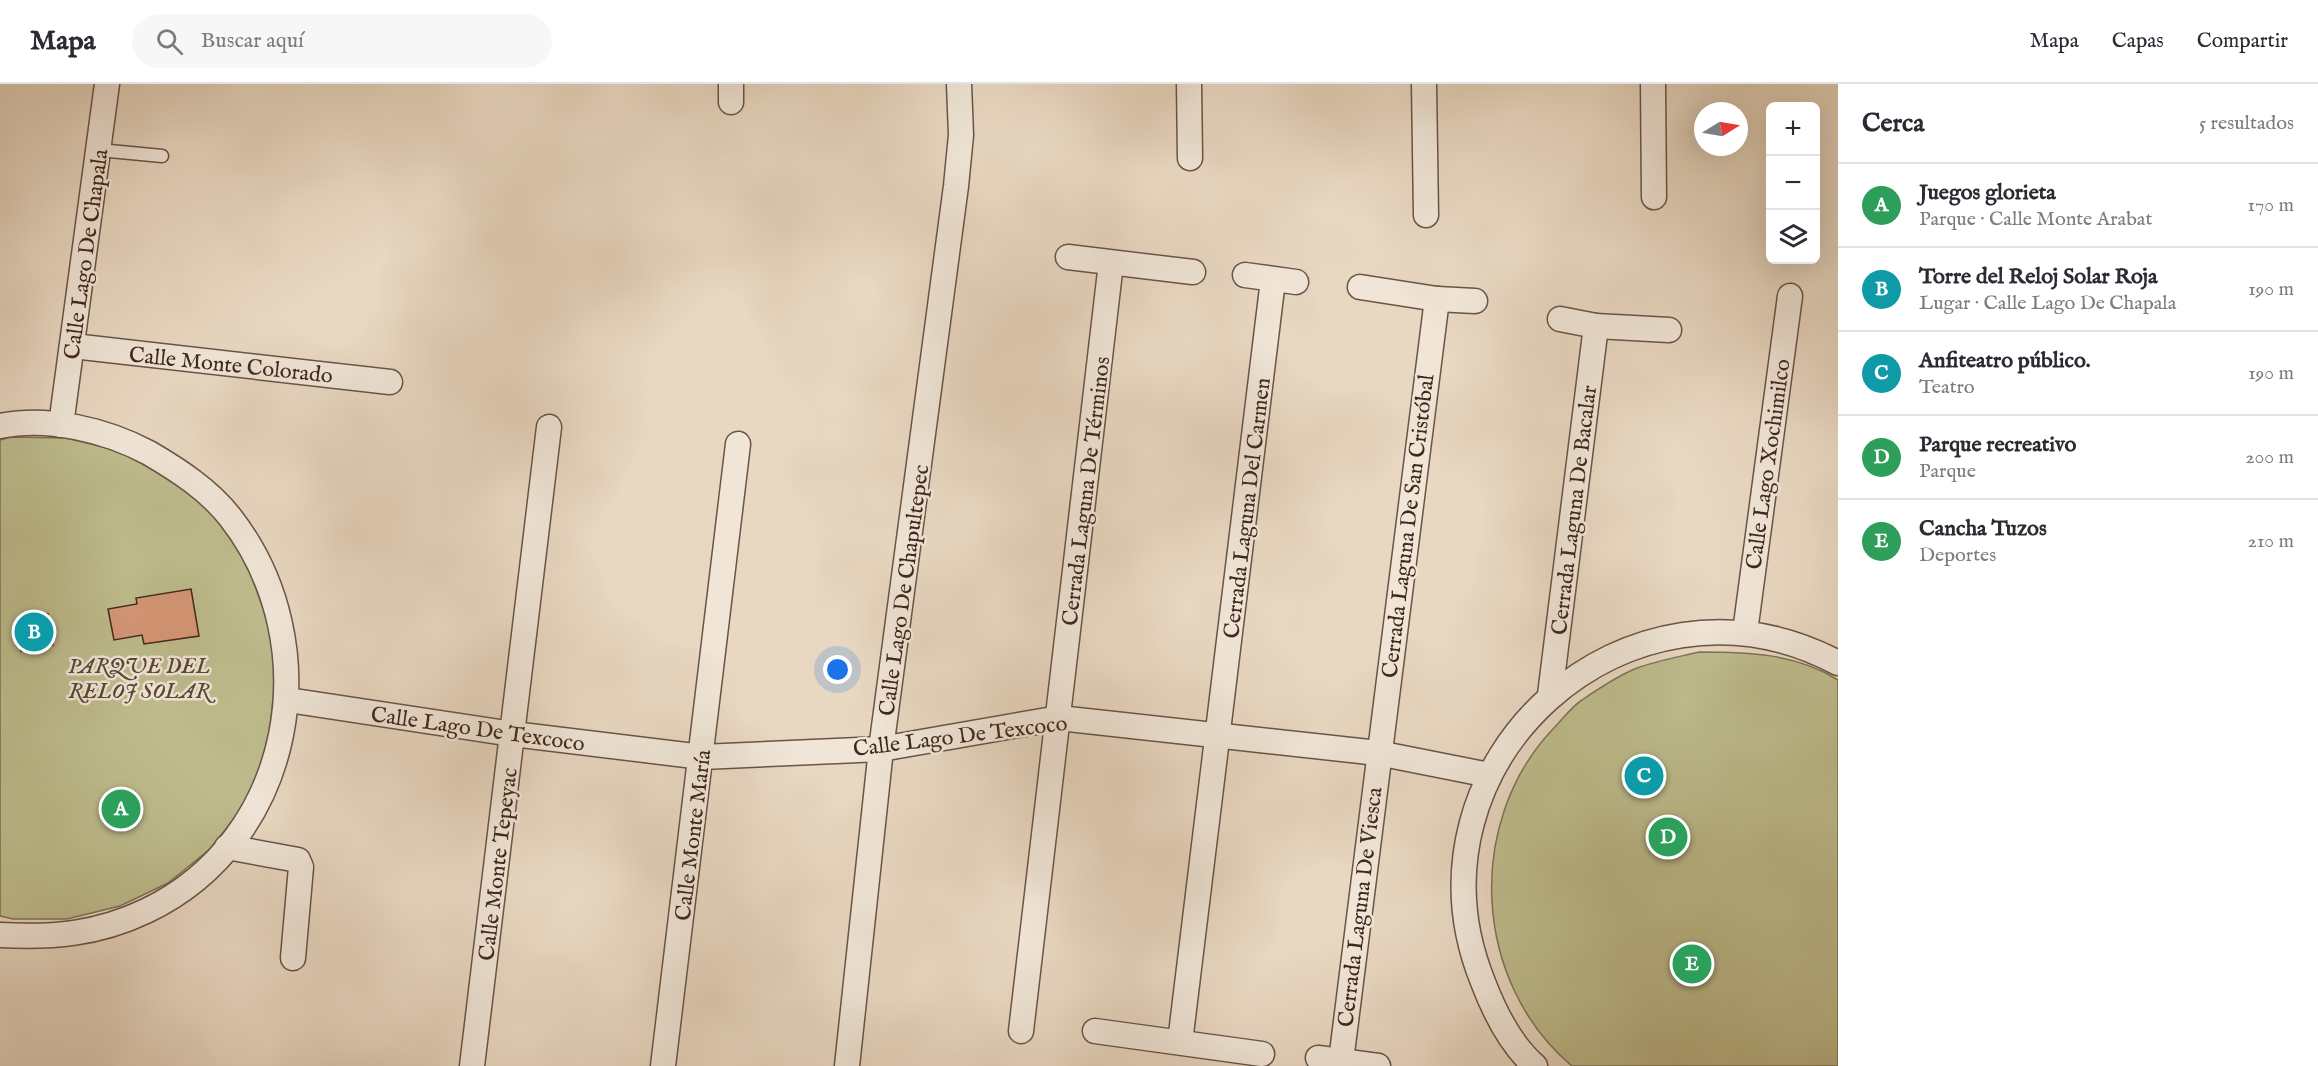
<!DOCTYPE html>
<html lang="es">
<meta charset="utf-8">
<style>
:root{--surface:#fff;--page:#f7f7f7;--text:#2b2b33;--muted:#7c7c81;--line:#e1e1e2;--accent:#1a73e8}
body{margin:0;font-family:"IM FELL English",serif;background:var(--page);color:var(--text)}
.controls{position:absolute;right:18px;top:18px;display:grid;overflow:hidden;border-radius:9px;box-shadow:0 6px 24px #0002}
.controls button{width:54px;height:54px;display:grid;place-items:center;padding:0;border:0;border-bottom:2px solid var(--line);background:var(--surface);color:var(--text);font:30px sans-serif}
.compass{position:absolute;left:1694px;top:18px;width:54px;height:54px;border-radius:50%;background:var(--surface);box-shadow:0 6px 24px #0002;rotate:79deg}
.you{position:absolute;left:838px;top:586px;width:21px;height:21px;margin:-15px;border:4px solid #fff;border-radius:50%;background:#1a73e8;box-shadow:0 0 0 9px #1a73e833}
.badge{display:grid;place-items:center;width:39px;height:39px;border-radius:50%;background:var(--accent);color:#fff;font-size:20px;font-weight:700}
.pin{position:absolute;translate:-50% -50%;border:3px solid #fff;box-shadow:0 2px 6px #0006}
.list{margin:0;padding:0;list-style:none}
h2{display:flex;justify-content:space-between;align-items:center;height:78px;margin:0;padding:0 24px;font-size:26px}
h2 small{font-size:20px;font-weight:400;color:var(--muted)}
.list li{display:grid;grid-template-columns:39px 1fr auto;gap:18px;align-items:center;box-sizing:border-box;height:84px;padding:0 24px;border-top:2px solid var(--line)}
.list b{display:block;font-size:22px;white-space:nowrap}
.list p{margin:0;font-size:20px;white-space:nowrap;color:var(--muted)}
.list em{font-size:20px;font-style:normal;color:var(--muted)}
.icon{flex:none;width:33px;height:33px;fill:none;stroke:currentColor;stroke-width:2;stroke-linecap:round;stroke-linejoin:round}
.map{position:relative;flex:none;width:1838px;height:982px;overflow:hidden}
header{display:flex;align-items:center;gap:36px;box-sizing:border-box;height:84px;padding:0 30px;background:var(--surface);border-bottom:2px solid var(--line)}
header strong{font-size:28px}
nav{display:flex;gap:33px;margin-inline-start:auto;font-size:21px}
.search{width:420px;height:54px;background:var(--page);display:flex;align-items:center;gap:15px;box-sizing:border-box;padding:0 21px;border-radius:33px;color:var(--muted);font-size:22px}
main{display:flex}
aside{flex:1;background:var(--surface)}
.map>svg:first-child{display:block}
</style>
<header>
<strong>Mapa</strong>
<div class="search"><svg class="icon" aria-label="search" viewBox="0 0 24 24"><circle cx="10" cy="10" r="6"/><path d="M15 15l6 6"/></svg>Buscar aquí</div>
<nav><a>Mapa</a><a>Capas</a><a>Compartir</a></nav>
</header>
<main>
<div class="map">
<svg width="1838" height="982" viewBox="0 0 1838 982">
<rect width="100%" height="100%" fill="#e8d7c1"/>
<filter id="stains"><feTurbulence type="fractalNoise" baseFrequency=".00333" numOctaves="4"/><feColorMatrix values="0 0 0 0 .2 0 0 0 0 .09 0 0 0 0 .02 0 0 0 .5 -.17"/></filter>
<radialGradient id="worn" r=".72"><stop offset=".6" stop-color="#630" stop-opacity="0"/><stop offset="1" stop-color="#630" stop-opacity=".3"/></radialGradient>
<!-- green -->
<g fill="#bebc8d" stroke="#7e7255" stroke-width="1.5">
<path d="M11 353 65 354 117 366 166 389 209 422 242 465 278 567 267 673 244 722 210 765 168 799 120 822 67 835H13L0 832V356Z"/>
<path d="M1699 568C1746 568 1796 569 1838 596V982H1572C1473 899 1464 739 1553 645 1562 636 1571 623 1582 616 1598 605 1619 591 1637 584 1656 577 1678 573 1699 568Z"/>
</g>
<!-- building -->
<g fill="#d79878" stroke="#3f281d" stroke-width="1.5">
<path d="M191 505 199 552 144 560 142 551 114 556 108 525 137 520 136 514Z"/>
<path d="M48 530 53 561 21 567 16 536Z"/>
</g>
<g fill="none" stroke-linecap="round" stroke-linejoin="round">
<!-- lane casing -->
<g stroke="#695446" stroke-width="15">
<path id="lane" d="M99 66 162 72"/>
</g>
<!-- street casing -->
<g stroke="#695446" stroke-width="27">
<g id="street">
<path d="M731 0V18"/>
<path d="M1189 0 1190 74"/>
<path d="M1424 0 1426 131"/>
<path d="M1653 0 1654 113"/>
<path d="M1068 173 1193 188"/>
<path d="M1245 191 1296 198"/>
<path d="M1360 203 1437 215 1475 217"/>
<path d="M1560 235 1596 242 1669 246"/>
<path d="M73 262 390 298"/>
<path d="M61 341 107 0"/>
<path d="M0 342C48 332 106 346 149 369 178 386 209 406 230 433 329 560 295 756 146 827 98 850 52 854 0 851"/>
<path d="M1745 548 1790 212"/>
<path d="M1550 611 1596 242"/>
<path d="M288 616 513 650 702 673 881 665 1059 634 1378 669 1489 691"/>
<path d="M227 763 298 776 301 783 293 874"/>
<path d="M1021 947 1111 179"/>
<path d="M1095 947 1262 970"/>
<path d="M1180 958 1273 196"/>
<path d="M1318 974 1378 982"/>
<path d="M1341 977 1437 215"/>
<path d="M472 982 549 343"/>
<path d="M663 982 738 360"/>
<path d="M847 982 881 665 956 102 961 51 959 0"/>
<path d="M1535 982C1511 961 1494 927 1483 898 1394 678 1630 468 1838 579"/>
</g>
</g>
<!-- lane -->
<use href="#lane" stroke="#f0e5d7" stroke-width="12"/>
<!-- street -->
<use href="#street" stroke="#f0e5d7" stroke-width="24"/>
</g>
<g text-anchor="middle" stroke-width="5" stroke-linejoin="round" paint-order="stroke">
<!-- street labels -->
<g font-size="22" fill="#3f281d" stroke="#f0e5d7">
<text transform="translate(85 170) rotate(-82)" y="8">Calle Lago De Chapala</text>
<text transform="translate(231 280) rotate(6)" y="8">Calle Monte Colorado</text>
<text transform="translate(1767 380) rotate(-82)" y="8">Calle Lago Xochimilco</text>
<text transform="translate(1085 407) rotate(-83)" y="8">Cerrada Laguna De Términos</text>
<text transform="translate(1246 424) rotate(-83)" y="8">Cerrada Laguna Del Carmen</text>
<text transform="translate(1573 426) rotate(-83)" y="8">Cerrada Laguna De Bacalar</text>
<text transform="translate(1407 442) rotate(-83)" y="8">Cerrada Laguna De San Cristóbal</text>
<text transform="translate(903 506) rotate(-82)" y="8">Calle Lago De Chapultepec</text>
<text transform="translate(478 644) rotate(8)" y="8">Calle Lago De Texcoco</text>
<text transform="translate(960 651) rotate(-7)" y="8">Calle Lago De Texcoco</text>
<text transform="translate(692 751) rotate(-83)" y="8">Calle Monte María</text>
<text transform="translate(497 780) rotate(-83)" y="8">Calle Monte Tepeyac</text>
<text transform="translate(1359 823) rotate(-83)" y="8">Cerrada Laguna De Viesca</text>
</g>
<!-- park labels -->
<g font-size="22" font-style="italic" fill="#584633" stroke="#f0e5d7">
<text x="139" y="589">PARQUE DEL<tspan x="139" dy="25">RELOJ SOLAR</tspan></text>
</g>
</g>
<rect width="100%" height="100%" filter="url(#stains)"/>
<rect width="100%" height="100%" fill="url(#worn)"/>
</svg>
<div class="controls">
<button>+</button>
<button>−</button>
<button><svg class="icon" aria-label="layers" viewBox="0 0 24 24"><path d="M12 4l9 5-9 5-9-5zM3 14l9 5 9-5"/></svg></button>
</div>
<svg class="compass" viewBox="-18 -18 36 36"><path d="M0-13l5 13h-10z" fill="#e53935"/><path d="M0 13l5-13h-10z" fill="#7c7c81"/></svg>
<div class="you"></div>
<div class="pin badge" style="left:121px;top:725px;background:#2e9e5b">A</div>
<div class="pin badge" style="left:34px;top:548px;background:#0f9aa8">B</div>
<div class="pin badge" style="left:1644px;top:692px;background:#0f9aa8">C</div>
<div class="pin badge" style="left:1668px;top:753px;background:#2e9e5b">D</div>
<div class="pin badge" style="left:1692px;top:880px;background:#2e9e5b">E</div>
</div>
<aside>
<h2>Cerca<small>5 resultados</small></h2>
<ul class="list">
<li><span class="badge" style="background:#2e9e5b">A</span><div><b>Juegos glorieta</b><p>Parque · Calle Monte Arabat</p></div><em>170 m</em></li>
<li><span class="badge" style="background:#0f9aa8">B</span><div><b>Torre del Reloj Solar Roja</b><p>Lugar · Calle Lago De Chapala</p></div><em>190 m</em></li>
<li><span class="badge" style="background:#0f9aa8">C</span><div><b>Anfiteatro público.</b><p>Teatro</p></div><em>190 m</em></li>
<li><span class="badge" style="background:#2e9e5b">D</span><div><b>Parque recreativo</b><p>Parque</p></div><em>200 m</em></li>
<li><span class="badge" style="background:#2e9e5b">E</span><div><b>Cancha Tuzos</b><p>Deportes</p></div><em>210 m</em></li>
</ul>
</aside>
</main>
